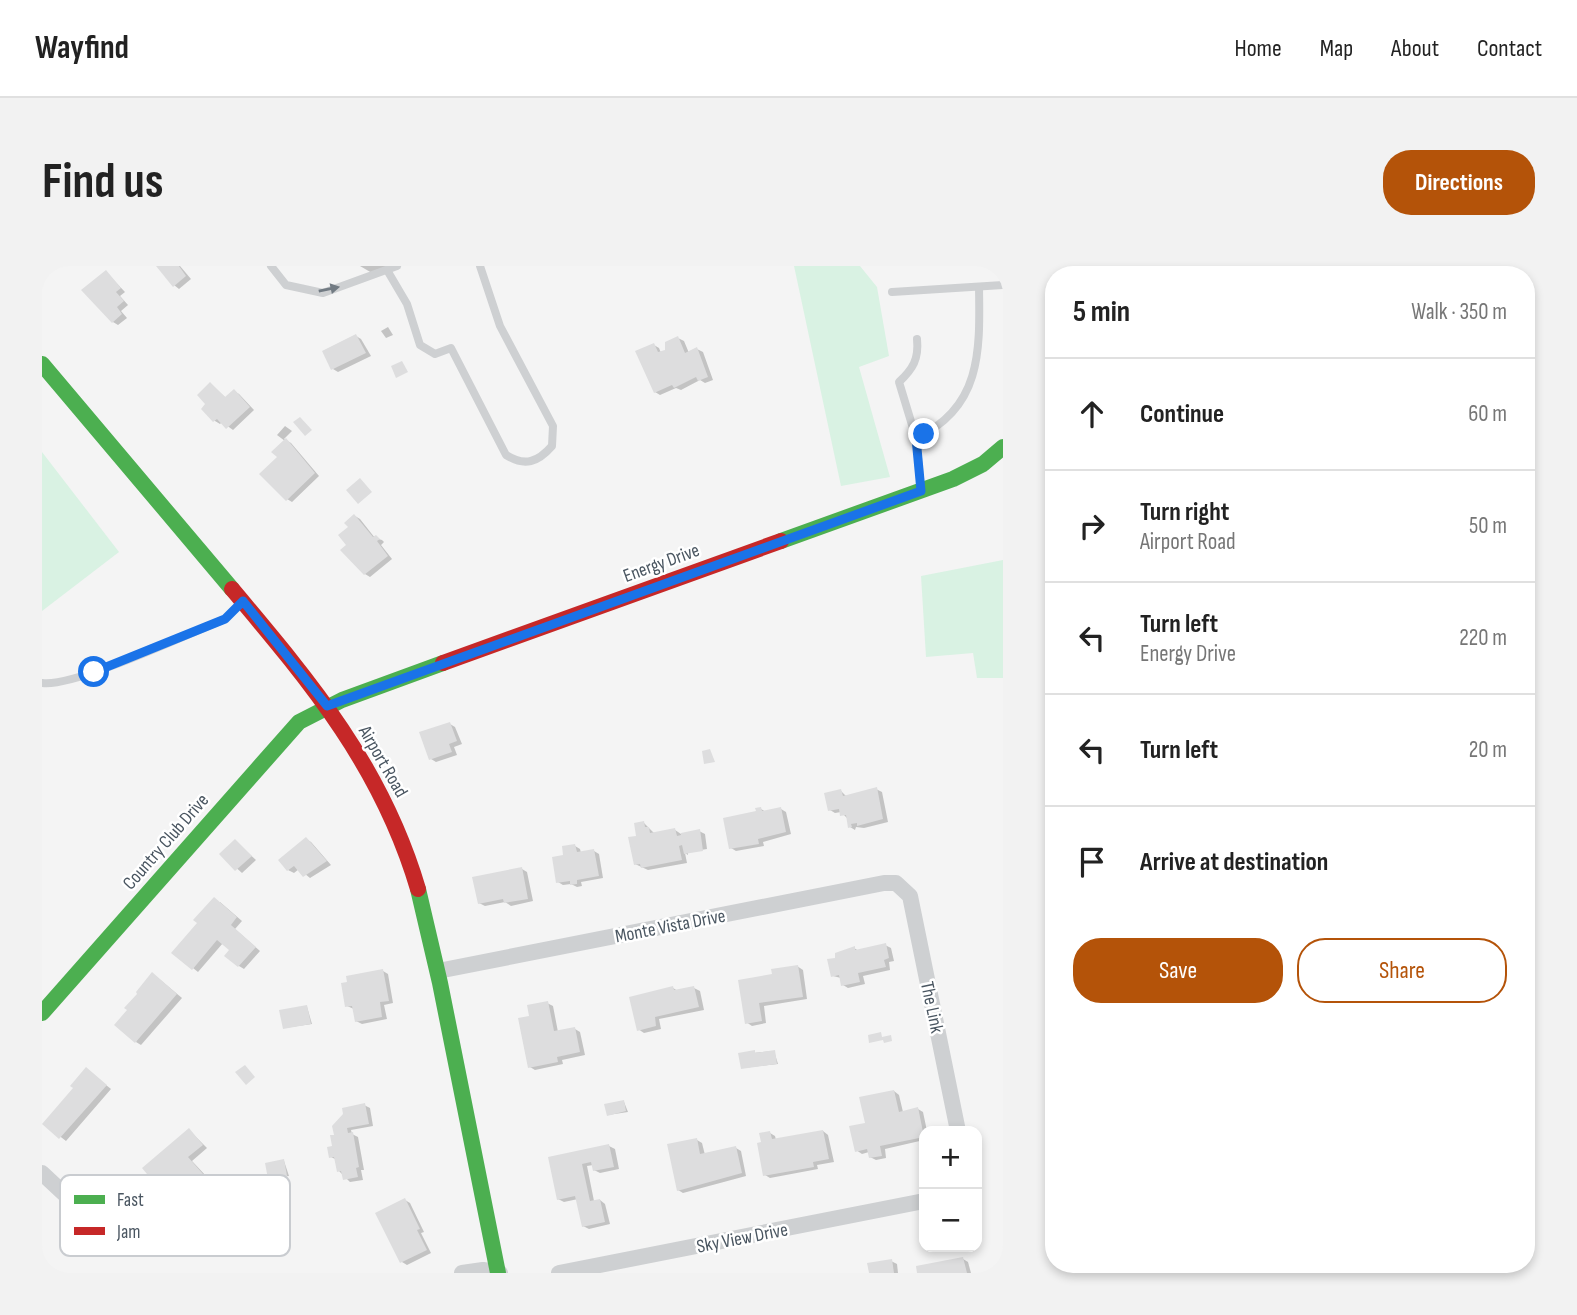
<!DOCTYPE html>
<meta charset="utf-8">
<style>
:root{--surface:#fff;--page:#f2f2f2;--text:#222;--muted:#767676;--line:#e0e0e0;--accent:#b45309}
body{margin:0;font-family:"Sofia Sans Condensed",sans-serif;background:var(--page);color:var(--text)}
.controls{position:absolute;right:21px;bottom:21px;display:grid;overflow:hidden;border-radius:14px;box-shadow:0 4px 10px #0003}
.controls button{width:63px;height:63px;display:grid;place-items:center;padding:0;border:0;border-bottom:2px solid var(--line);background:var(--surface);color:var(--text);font:35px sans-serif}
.stop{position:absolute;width:21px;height:21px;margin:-16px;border:5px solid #1a73e8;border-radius:50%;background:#fff}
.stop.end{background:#1a73e8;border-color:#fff;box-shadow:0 2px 7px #0008}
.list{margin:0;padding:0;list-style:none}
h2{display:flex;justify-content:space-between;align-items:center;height:91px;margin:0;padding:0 28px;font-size:30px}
h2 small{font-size:23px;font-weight:400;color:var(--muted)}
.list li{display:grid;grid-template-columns:46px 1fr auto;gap:21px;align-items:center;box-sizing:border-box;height:112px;padding:0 28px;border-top:2px solid var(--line)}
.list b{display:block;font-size:26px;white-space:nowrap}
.list p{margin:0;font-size:23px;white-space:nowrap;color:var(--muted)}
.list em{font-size:23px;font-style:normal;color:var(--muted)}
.actions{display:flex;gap:14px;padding:21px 28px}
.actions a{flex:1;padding:16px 0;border:2px solid var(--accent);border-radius:28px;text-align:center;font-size:24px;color:var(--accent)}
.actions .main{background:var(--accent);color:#fff}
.icon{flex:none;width:38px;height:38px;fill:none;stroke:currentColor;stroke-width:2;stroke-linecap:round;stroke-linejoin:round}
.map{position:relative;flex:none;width:961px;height:1007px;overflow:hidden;border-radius:28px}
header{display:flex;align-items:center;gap:42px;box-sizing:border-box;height:98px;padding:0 35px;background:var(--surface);border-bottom:2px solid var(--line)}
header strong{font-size:33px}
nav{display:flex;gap:38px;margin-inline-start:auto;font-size:24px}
.intro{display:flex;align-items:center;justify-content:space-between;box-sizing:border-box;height:168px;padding:0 42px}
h1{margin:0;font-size:49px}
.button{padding:18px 32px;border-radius:28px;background:var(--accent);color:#fff;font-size:24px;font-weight:700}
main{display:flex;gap:42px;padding:0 42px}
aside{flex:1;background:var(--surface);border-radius:28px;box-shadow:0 4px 10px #0003}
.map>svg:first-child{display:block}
</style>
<header>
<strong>Wayfind</strong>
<nav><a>Home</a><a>Map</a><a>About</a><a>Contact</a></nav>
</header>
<div class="intro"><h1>Find us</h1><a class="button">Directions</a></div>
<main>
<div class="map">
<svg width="961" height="1007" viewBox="0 0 961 1007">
<rect width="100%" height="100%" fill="#f4f4f4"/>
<!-- green -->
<g fill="#d9f2e3">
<path d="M752 0H818L835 21 847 90 817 101 848 211 799 220Z"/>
<path d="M0 186 77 286 0 345Z"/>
<path d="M961 294V412H935L931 387 884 391 879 310Z"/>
</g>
<!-- shadow -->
<g fill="#0003">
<path d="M116 0H138L149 13 137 23 132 19Z"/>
<path d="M318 0H347L330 7Z"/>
<path d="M64 6 83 26 78 30 86 39 79 45 85 52 76 59 71 56Z"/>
<path d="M346 61 351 69 344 72 339 65Z"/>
<path d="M314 70 319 73 329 90 296 106 291 103Z"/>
<path d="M636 72 642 75 647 87 655 83 661 86 671 114 663 117 658 114 639 124 634 122 618 129 613 126 612 79 617 82 619 87 624 85Z"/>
<path d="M169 118 184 132 192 125 197 128 212 144 191 164 180 156 178 158 173 155 161 143 166 138Z"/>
<path d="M243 160 250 165 242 173 249 177 277 210 250 236 245 233 243 175 235 169Z"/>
<path d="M313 250 318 253 333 272 340 274 342 276 339 279 350 293 328 311 323 308 306 280Z"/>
<path d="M408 458 413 461 420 478 412 481 415 489 394 496 389 493Z"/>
<path d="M834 523 840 526 846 556 822 562 814 561 813 564 808 561 806 553 799 546 793 547 788 544 799 525 805 531Z"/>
<path d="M719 543 724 546 739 543 744 546 749 568 721 576 722 580 694 585 689 582Z"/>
<path d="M602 557 613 568 633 564 639 568 657 565 663 568 665 583 646 586V589L643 587 645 597 606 604 593 598 596 571Z"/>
<path d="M264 573 269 576 289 599 268 612 257 603 252 607 246 604Z"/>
<path d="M193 575 214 594 200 607 179 588Z"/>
<path d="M533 580 538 583 539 587 552 585 557 588 561 612 539 616 540 620 535 621 529 618 521 619 516 616 523 590Z"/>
<path d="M480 603 485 606 491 635 469 640 463 636 443 640 437 637Z"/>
<path d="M178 636 200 655 193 663 218 685 202 703 197 700 190 684 181 677 156 706 151 702Z"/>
<path d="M843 679 849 682 852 695 847 696 848 704 821 710 823 718 806 722 801 719 799 712 791 710 795 693 812 682 817 685Z"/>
<path d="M755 700 761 704 765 733 722 740 724 757 710 760 704 756 732 710Z"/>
<path d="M341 705 346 708 351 737 342 739 345 753 320 758 314 755 312 743 305 740Z"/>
<path d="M116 712 140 732 99 779 94 776Z"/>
<path d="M631 722 636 725 652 722 658 725 662 744 617 753 619 763 602 767 596 763Z"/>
<path d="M505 737 511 740 516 766 533 763 538 766 543 789 520 794 521 798 493 804 488 801 489 751Z"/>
<path d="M265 741 270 758 242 762Z"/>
<path d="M732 785 736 798 701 802 698 788Z"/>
<path d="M44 803 69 823 24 875 2 858 33 822Z"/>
<path d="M852 825 857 829 861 846 876 843 881 846 885 865H882V874L843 883 844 892 834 894 828 891 827 886 820 888 814 884 825 858Z"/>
<path d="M582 836 586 846 566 849Z"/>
<path d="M322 839 328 842 331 860 309 864 310 868 316 871 322 904H319L321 914 308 916 297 905 295 894 289 891 294 870Z"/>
<path d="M147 864 165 882 150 895 165 911 156 919 168 933 147 951 136 941 128 948 122 945 103 923 113 914Z"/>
<path d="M781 865 786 869 792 896 775 899 776 903 728 912 723 909 728 867 733 870 734 874Z"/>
<path d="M655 874 660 877 663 889 694 882 699 885 704 910 641 927 636 924Z"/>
<path d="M567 880 573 883 577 903 558 907 552 904 551 899 545 900 552 935 558 934 563 938 568 958 547 963 541 960 536 933 522 936 516 933 508 893Z"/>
<path d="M242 895 247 910 228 912Z"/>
<path d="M363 934 368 937 382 966 379 967 389 987 365 999 360 996Z"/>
<path d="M921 993 926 996 929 1007H877Z"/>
<path d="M849 995 855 998 856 1007H829Z"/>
</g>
<!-- building -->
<g fill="#ddddde">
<path d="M114 0H137L144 10 131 21Z"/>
<path d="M64 4 79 22 74 26 82 35 75 41 80 48 70 57 39 24Z"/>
<path d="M314 68 324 87 289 104 280 85Z"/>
<path d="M636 70 643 87 655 81 666 111 656 115 654 111 632 122 630 119 612 127 593 85 612 77 616 86 623 84V76Z"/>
<path d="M360 95 366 106 354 112 349 100Z"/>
<path d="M168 116 183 131 192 123 208 141 184 163 175 153 171 156 159 143 163 138 155 129Z"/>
<path d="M258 151 270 164 263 170 251 156Z"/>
<path d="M244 172 273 207 244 235 217 208 235 191 229 186Z"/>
<path d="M318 212 330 226 316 238 304 224Z"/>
<path d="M312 248 331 271 334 269 338 273 335 275 346 290 322 309 298 284 304 279 296 269 306 261 302 257Z"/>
<path d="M408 456 415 475 407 478 410 486 387 494 377 466Z"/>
<path d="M668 483 673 496 662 498 660 485Z"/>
<path d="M835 521 841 553 815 560V557L809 558 810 561 806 562 804 549 798 550 797 543 786 545 782 527 799 523 801 530Z"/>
<path d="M719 541 720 545 739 541 744 566 716 573 717 578 687 583 681 552 714 545 713 542Z"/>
<path d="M602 555 603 561H607L608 567 633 562 635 570 639 569V567L658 563 661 585 642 588 640 579 637 580 640 594 599 602 598 598 592 599 586 571 594 570 592 557Z"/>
<path d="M264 571 285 595 261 611 252 600 245 605 236 594Z"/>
<path d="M193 573 210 590 193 605 177 588Z"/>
<path d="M533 578 535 586 552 583 557 610 535 614V618L528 619V615L514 617 510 591 521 589 520 580Z"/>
<path d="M480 601 486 633 462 637 461 633 436 638 430 611Z"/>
<path d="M172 631 195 651 189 659 214 681 196 701 182 690 187 684 175 674 150 704 129 687 155 657 151 654Z"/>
<path d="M844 677 847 692 842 694 844 701 816 707 818 716 799 720 797 709 789 711 785 693 793 692V687L813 680V684Z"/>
<path d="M756 699 761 731 717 737 720 755 703 758 696 714 730 708 729 703Z"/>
<path d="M341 703 347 735 338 736 340 751 313 756 310 740 303 741 299 717 305 716 304 710Z"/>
<path d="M110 706 135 728 93 777 72 759 85 744 82 742 95 728 94 726Z"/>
<path d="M631 720 632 724 652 720 657 741 613 751 614 760 595 765 587 731Z"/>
<path d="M506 735 512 765 533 761 538 786 515 791 516 796 486 802 476 752 487 750 485 739Z"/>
<path d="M265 739 269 758 241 763 237 744Z"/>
<path d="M839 766 840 771 849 769 850 775 842 777 841 774 827 777 826 769Z"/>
<path d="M713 784V787L733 784 735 798 699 803 696 787Z"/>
<path d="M203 799 213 811 204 819 193 806Z"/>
<path d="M44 801 65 819 17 873 0 858 31 822 28 820Z"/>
<path d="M852 824 857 846 876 841 882 871 838 880 840 890 827 892 825 883 813 886 807 860 823 857 817 831Z"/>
<path d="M582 834 584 845 565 850 562 838Z"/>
<path d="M323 837 327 858 305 862 306 867 311 866 317 901 314 902 316 911 301 914 299 905 295 906 292 891 287 892 285 881 290 880 288 869H292L290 860 301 848 300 842Z"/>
<path d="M147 862 161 879 146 891 161 908 152 916 164 929 140 949 131 938 121 946 101 922 110 914 100 902Z"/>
<path d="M781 864 787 893 771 896 772 901 721 910 715 877 719 876 717 867 728 865 730 873Z"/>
<path d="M655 872 658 888 694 880 700 907 635 925 625 878Z"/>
<path d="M567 878 572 901 551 905 549 896 540 898 548 935 558 933 563 956 540 961 533 930 515 934 506 891Z"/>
<path d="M242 893 245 910 226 913 223 897Z"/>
<path d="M363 932 378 963 375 964 385 984 358 997 333 947Z"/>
<path d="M921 991 925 1007H875L874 1000Z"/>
<path d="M850 993 852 1007H827L825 997Z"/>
</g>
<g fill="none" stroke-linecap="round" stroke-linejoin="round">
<!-- lane -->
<g stroke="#ced0d2" stroke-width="8">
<path d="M229 0 244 19 281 27 355 0"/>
<path d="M345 4 365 38 378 79 393 88 409 82 464 189C483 201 496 196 510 180L511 160 458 60 438 0"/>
<path d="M850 26 961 19"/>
<path d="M875 73C877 93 871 103 857 116L874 172 879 222"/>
<path d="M874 172C940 142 938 84 937 21"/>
<path d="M0 417C31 422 148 367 183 353L199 337"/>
</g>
<!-- street -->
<g stroke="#ced0d2" stroke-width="16">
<path d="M396 705 842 617H854L868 630 916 865"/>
<path d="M0 907 46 950"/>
<path d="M420 1007 441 1004 458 1007"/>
<path d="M517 1007 882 935"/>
</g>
<!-- fast -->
<g stroke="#4caf50" stroke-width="16">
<path d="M0 98 190 323"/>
<path d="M739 275 911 213 941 198 961 181"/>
<path d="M376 623 398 717 456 1007"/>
<path d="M0 747 257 456 300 434 401 397"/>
</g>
<!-- jam -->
<g stroke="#c62828" stroke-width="16">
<path d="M190 323C270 418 340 501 376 623"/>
<path d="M401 397 739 275"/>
</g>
</g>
<!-- one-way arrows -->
<defs><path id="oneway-solid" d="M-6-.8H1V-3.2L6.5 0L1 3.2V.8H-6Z" transform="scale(1.75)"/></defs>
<use fill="#727b83" href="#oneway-solid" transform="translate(287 23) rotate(-12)"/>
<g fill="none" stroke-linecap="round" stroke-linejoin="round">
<!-- route -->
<path stroke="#1a73e8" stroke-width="9" d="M52 406 183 353 201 335 285 440 879 225 874 172 882 168"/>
</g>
<g text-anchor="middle" stroke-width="5" stroke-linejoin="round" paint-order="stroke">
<!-- street labels -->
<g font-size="19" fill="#4a5661" stroke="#fff">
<text transform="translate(619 296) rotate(-20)" y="7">Energy Drive</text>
<text transform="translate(342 495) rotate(60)" y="7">Airport Road</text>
<text transform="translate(123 575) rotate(-49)" y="7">Country Club Drive</text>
<text transform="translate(628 659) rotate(-11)" y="7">Monte Vista Drive</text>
<text transform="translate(891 741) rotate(78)" y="7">The Link</text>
<text transform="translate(700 971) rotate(-11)" y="7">Sky View Drive</text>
</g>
</g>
<!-- legend -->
<rect x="18" y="909" width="230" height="81" rx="10" fill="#fff" stroke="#c9ccd0" stroke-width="2"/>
<rect x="32" y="929" width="31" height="9" fill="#4caf50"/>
<rect x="32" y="961" width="31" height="8" fill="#c62828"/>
<g font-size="19" fill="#4a5661">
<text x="75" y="940">Fast</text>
<text x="75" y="972">Jam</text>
</g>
</svg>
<div class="controls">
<button>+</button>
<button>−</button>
</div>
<div class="stop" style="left:52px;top:406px"></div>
<div class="stop end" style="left:882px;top:168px"></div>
</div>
<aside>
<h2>5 min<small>Walk · 350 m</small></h2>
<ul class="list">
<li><svg class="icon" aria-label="ahead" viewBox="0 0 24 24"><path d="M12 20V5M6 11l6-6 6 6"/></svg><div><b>Continue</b></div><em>60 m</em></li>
<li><svg class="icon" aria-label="right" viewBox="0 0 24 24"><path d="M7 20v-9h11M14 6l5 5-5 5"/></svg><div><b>Turn right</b><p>Airport Road</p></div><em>50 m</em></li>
<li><svg class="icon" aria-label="left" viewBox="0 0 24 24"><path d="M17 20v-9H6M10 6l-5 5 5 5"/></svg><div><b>Turn left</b><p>Energy Drive</p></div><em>220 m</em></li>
<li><svg class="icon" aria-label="left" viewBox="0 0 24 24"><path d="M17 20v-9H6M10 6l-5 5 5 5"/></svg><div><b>Turn left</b></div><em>20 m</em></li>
<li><svg class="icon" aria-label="arrive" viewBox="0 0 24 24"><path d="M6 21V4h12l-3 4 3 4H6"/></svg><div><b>Arrive at destination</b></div></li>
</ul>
<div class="actions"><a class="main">Save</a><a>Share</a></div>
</aside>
</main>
